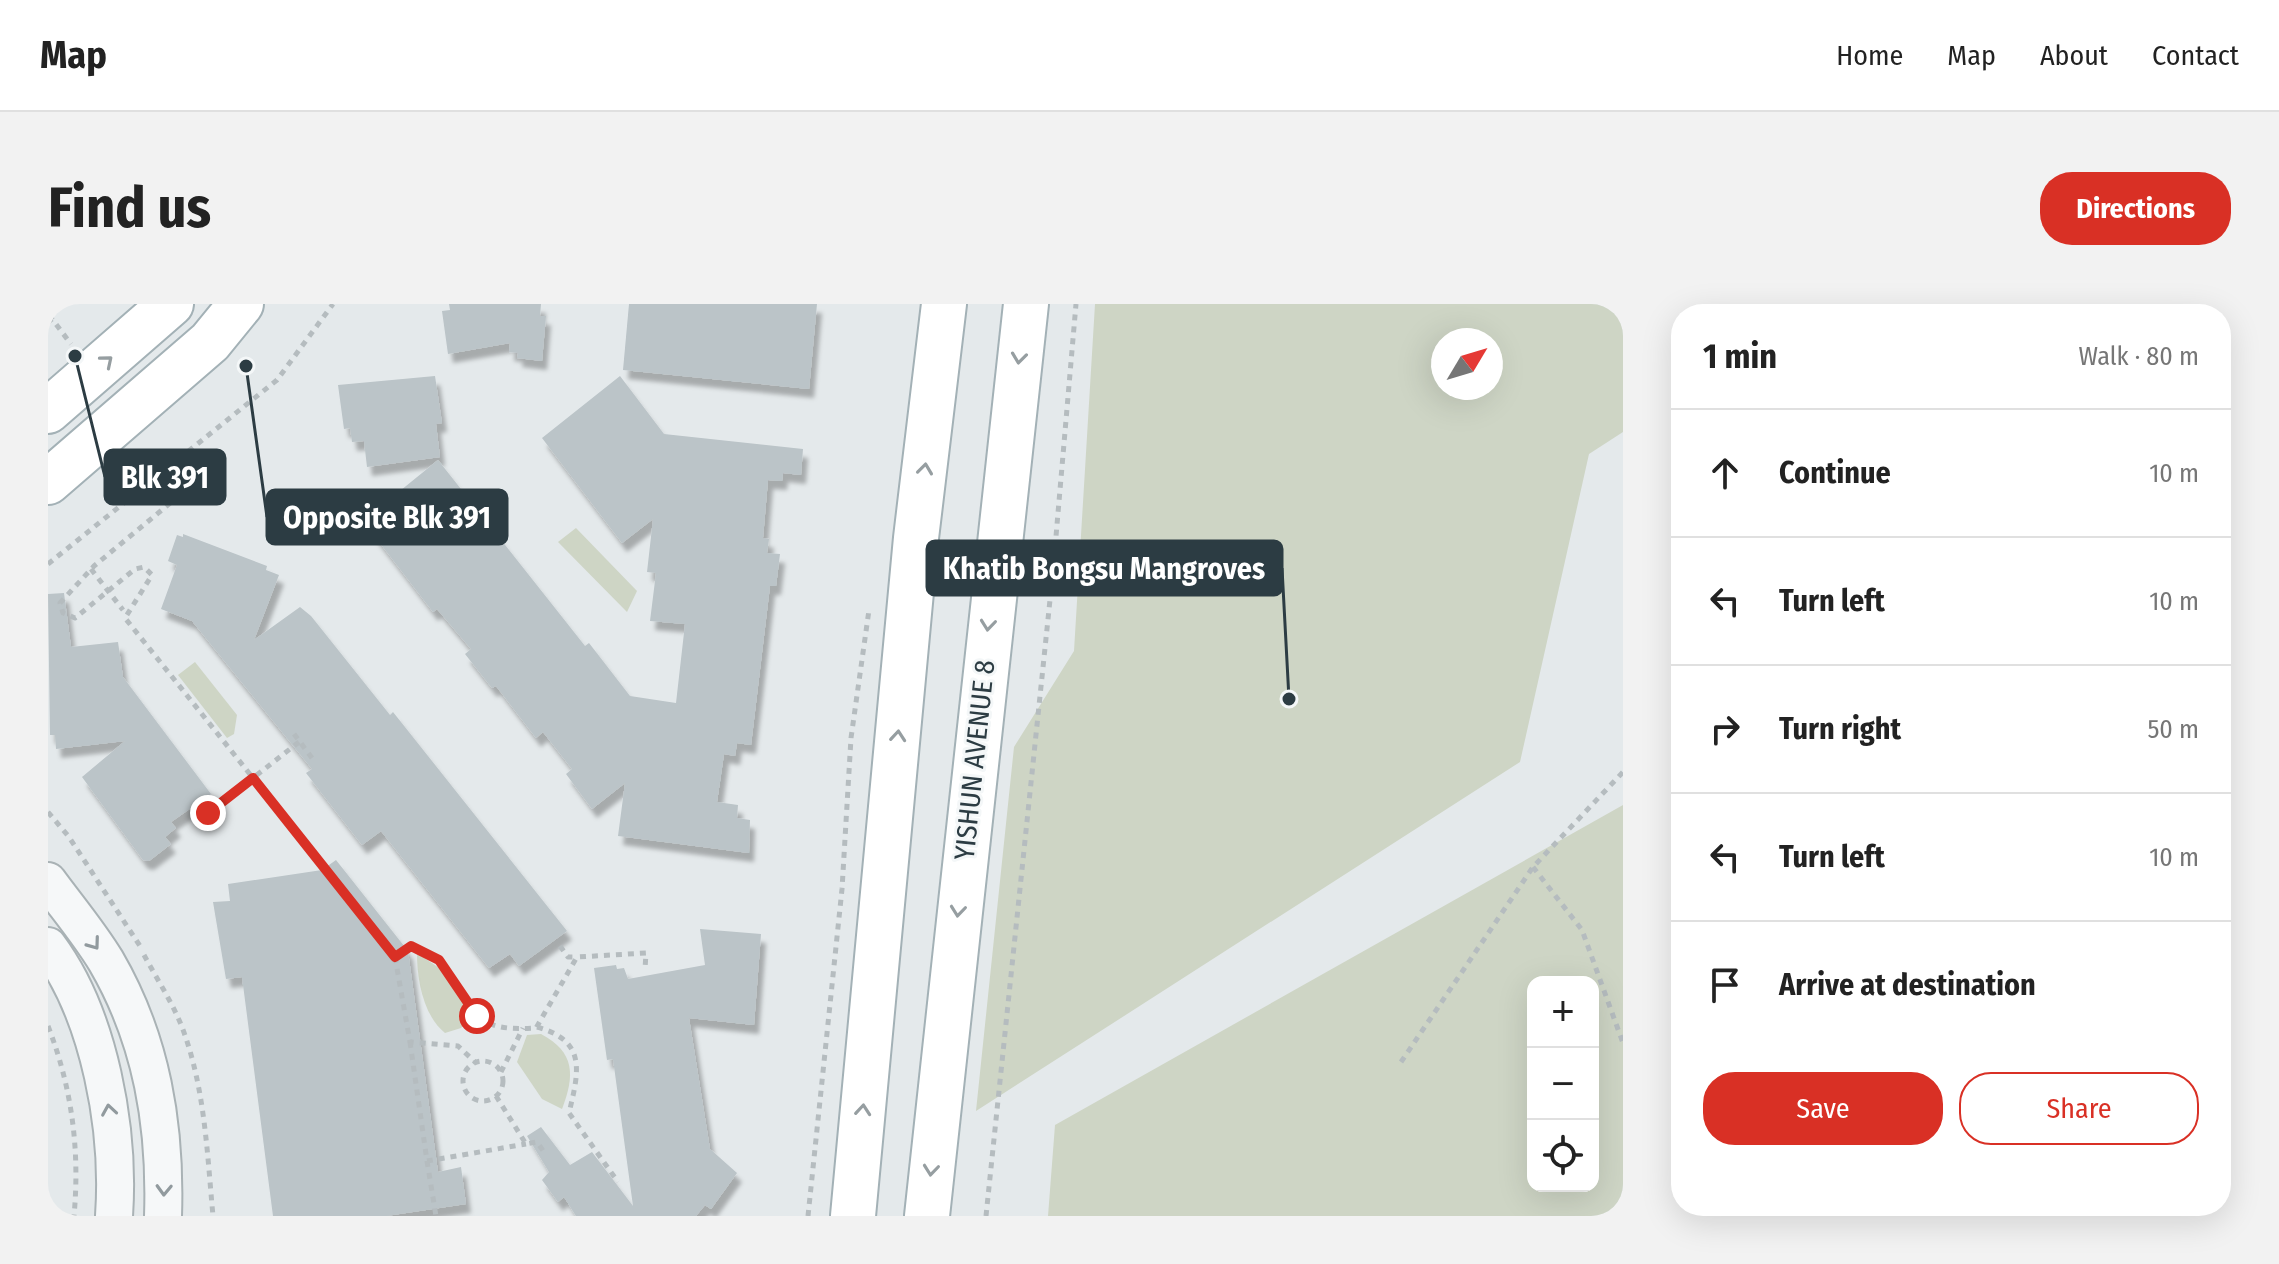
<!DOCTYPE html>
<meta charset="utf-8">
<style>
:root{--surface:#fff;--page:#f2f2f2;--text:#222;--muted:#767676;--line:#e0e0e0;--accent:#d93025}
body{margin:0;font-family:"Fira Sans Condensed",sans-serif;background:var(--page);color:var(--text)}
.controls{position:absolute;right:24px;bottom:24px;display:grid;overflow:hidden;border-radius:16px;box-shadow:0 8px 32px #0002}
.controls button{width:72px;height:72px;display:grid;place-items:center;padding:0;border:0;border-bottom:2px solid var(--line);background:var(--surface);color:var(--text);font:40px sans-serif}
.compass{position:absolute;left:1383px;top:24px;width:72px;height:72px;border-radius:50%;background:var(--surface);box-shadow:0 8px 32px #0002;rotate:52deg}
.stop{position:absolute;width:24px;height:24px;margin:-18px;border:6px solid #d93025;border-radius:50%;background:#fff}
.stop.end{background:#d93025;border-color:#fff;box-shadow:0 2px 8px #0008}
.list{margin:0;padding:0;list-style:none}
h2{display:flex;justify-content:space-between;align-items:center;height:104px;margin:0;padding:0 32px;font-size:34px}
h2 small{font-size:26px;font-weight:400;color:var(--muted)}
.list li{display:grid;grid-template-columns:52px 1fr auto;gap:24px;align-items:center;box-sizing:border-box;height:128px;padding:0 32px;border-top:2px solid var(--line)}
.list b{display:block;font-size:30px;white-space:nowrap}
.list em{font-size:26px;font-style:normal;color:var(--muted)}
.actions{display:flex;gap:16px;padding:24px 32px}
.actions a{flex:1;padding:18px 0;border:2px solid var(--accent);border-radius:32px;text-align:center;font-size:28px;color:var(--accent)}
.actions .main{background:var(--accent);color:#fff}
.icon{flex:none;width:44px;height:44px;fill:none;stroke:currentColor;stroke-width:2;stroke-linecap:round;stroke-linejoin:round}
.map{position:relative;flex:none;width:1575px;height:912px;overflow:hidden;border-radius:32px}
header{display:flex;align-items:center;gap:48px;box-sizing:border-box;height:112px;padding:0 40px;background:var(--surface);border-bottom:2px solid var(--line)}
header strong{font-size:38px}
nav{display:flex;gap:44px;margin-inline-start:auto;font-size:28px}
.intro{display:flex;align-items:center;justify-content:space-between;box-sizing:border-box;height:192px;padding:0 48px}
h1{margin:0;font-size:56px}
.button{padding:20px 36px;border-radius:32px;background:var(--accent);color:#fff;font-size:28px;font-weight:700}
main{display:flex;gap:48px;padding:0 48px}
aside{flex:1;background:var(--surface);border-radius:32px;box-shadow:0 8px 32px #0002}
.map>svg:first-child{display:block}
</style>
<header>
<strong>Map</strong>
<nav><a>Home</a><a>Map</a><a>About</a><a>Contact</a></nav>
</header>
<div class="intro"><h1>Find us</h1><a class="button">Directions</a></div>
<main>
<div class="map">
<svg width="1575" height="912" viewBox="0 0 1575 912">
<defs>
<filter id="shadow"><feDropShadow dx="5" dy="9" stdDeviation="2" flood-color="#0004"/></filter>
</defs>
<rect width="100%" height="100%" fill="#e4e9eb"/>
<!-- green -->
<g fill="#ced5c5" fill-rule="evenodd">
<path d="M1047 0H1575V128L1541 150 1472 458 928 807 966 443 1026 347ZM1395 36H1443V84H1395Z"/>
<path d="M528 224 589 287 579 308 510 238Z"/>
<path d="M147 358 189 411 186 430 179 434 130 371Z"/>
<path d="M1575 501V912H1000L1007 821ZM1485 678H1545V882H1485Z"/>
<path d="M369 649 397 668 425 713 413 724 397 729C375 711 369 676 369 649Z"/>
<path d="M493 730C527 748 527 771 514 805L494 795 469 758 479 731Z"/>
</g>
<!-- building -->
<g fill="#bbc4c8" filter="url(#shadow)">
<path d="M401 0H493L492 12H498L494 57 469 54 470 49 461 48 462 39 400 50 394 7 402 6Z"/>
<path d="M581 0H769L761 85 575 66Z"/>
<path d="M387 72 394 119 388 120 392 153 319 163 316 137 304 138 302 124 296 125 290 81Z"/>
<path d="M572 72 616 130 755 145 753 171 735 169 734 177 720 176 715 234 721 235 719 249 732 250 728 282H722L703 441 689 439 687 452 676 450 669 498 690 501 689 514 702 516 701 549 570 532 577 479 544 505 518 470 524 465 495 428 488 434 448 382 444 384 417 350 423 345 389 305 385 308 315 217 390 156 537 342 541 339 582 392 628 399 637 320 602 317 608 269 599 268 605 215 574 239 494 134Z"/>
<path d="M135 230 219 262 218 266 231 271 206 336 252 303 263 312 342 411 345 408 519 627 471 662 462 650 441 664 333 527 314 541 258 469 264 465 144 317 113 305 129 261 120 257 129 231 135 233Z"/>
<path d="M16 289 23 343 70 338 75 373 163 490 123 518 128 524 117 533 123 540 101 557 95 556 34 473 77 437 8 445 7 431H2L0 290Z"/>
<path d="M288 556 360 647 390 868 413 863 418 900 338 912H225L194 673 178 675 165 598 182 597 180 580 274 566Z"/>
<path d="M652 625 713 630 706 721 641 714 662 845 689 869 663 905 657 901 648 912H528L516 893 510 898 494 876 501 868 479 832 493 823 522 861 544 848 585 902 565 755 559 756 546 664 568 661 569 665 576 664 580 675 657 661Z"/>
</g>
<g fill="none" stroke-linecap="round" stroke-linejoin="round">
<!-- minor casing -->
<g stroke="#a9b2b5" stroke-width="40">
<g id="minor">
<path d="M0 577C19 603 41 629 58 657 104 736 118 822 115 912"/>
<path d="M0 642C52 712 72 826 66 912"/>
</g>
</g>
<!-- major casing -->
<g stroke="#a3b1b6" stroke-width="48">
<g id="major">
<path d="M0 107 123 0"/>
<path d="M0 178 162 38 193 0"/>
<path d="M805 912 868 234 896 0"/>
<path d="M879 912 978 0"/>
</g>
</g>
<!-- path -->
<g stroke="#b5bcbf" stroke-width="5" stroke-dasharray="6 6" stroke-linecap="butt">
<path d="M0 18 4 15 23 40"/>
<path d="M136 149 155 172 46 262 12 299 15 309 27 314 87 265 96 263 104 271 77 314 205 474 160 509 154 502"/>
<path d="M0 260 229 76 285 0"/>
<path d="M43 265 75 306"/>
<path d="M246 430 267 458"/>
<path d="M251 438 205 474 347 653 363 642 391 656 429 712C446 726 467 725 488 724L529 653 598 649 597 665"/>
<path d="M0 508 21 533 92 642"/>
<path d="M1485 563 1534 626 1575 739"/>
<path d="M512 642 520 653H529"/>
<path d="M96 651C109 675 124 698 134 723 157 784 159 848 165 912"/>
<path d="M347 653 362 738 410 742 428 759"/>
<path d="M0 722C24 784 32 846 26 912"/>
<path d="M489 723C539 737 531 767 521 809L570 878"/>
<path d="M362 738 379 857 478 840"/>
<circle cx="435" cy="777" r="20"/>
<path d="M1353 758 1485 563 1575 468"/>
<path d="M453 768 475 724"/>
<path d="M448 792 478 840 489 838 496 848"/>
<path d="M379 857 388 912"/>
<path d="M760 912 794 585 803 434 821 306"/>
<path d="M938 912 1005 267 1028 0"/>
</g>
<!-- minor -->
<use href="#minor" stroke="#f6f8f9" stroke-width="36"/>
<!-- major -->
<use href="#major" stroke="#fff" stroke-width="44"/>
</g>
<!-- one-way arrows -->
<defs><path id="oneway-chevron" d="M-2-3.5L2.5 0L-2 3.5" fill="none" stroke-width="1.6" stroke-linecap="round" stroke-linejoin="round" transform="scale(2)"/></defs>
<g stroke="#969ea1">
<use href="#oneway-chevron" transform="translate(971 54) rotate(97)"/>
<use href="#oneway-chevron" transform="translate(59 57) rotate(-40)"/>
<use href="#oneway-chevron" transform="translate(877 165) rotate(-83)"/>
<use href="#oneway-chevron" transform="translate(940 321) rotate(96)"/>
<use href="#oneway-chevron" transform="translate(850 432) rotate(-85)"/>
<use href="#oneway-chevron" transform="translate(910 607) rotate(96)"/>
<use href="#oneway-chevron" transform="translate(815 806) rotate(-85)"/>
<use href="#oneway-chevron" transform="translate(883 866) rotate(96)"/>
</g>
<g stroke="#919a9e">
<use href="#oneway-chevron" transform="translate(46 640) rotate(54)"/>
<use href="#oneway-chevron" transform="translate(61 806) rotate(-99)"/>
<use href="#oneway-chevron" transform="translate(116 886) rotate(92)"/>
</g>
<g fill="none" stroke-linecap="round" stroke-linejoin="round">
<!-- route -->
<path stroke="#d93025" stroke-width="10" d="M160 509 205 474 347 653 363 642 391 656 429 712"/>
</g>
<g text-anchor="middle" stroke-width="6" stroke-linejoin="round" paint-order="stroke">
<!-- street labels -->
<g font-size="28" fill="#2c3c43" stroke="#f4f7f8">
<text transform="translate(926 456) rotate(-84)" y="10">YISHUN AVENUE 8</text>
</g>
</g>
<!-- callouts -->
<path fill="none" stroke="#2c3c43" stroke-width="3" d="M27 52L57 173M198 62L219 213M1241 395L1234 264"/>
<g fill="#2c3c43" stroke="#f4f7f8" stroke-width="3">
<circle cx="27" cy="52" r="8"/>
<circle cx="198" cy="62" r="8"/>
<circle cx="1241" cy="395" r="8"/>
</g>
<g fill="#2c3c43" stroke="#2c3c43" stroke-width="3">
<rect x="57" y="146" width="120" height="54" rx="8"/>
<rect x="219" y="186" width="240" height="54" rx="8"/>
<rect x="879" y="237" width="355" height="54" rx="8"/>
</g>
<g font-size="30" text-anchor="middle" font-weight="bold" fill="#fff">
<text x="117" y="184">Blk 391</text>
<text x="339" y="224">Opposite Blk 391</text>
<text x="1056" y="275">Khatib Bongsu Mangroves</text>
</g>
</svg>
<div class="controls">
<button>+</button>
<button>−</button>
<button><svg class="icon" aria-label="locate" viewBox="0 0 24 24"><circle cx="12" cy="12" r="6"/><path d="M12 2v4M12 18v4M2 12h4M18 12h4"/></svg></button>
</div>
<svg class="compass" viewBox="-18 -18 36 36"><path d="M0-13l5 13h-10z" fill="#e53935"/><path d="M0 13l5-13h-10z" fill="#767676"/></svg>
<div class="stop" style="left:429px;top:712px"></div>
<div class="stop end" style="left:160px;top:509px"></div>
</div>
<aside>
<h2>1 min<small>Walk · 80 m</small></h2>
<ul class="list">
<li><svg class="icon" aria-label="ahead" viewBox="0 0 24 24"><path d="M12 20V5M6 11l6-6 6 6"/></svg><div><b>Continue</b></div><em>10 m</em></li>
<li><svg class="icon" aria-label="left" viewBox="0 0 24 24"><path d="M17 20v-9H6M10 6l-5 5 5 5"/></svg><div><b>Turn left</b></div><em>10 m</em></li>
<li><svg class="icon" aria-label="right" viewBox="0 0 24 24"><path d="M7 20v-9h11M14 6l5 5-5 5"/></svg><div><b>Turn right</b></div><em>50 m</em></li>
<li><svg class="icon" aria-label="left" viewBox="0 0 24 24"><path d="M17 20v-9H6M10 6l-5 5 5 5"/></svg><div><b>Turn left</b></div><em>10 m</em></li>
<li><svg class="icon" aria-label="arrive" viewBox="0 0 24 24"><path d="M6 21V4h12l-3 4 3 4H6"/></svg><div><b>Arrive at destination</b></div></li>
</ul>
<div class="actions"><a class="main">Save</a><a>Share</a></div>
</aside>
</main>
